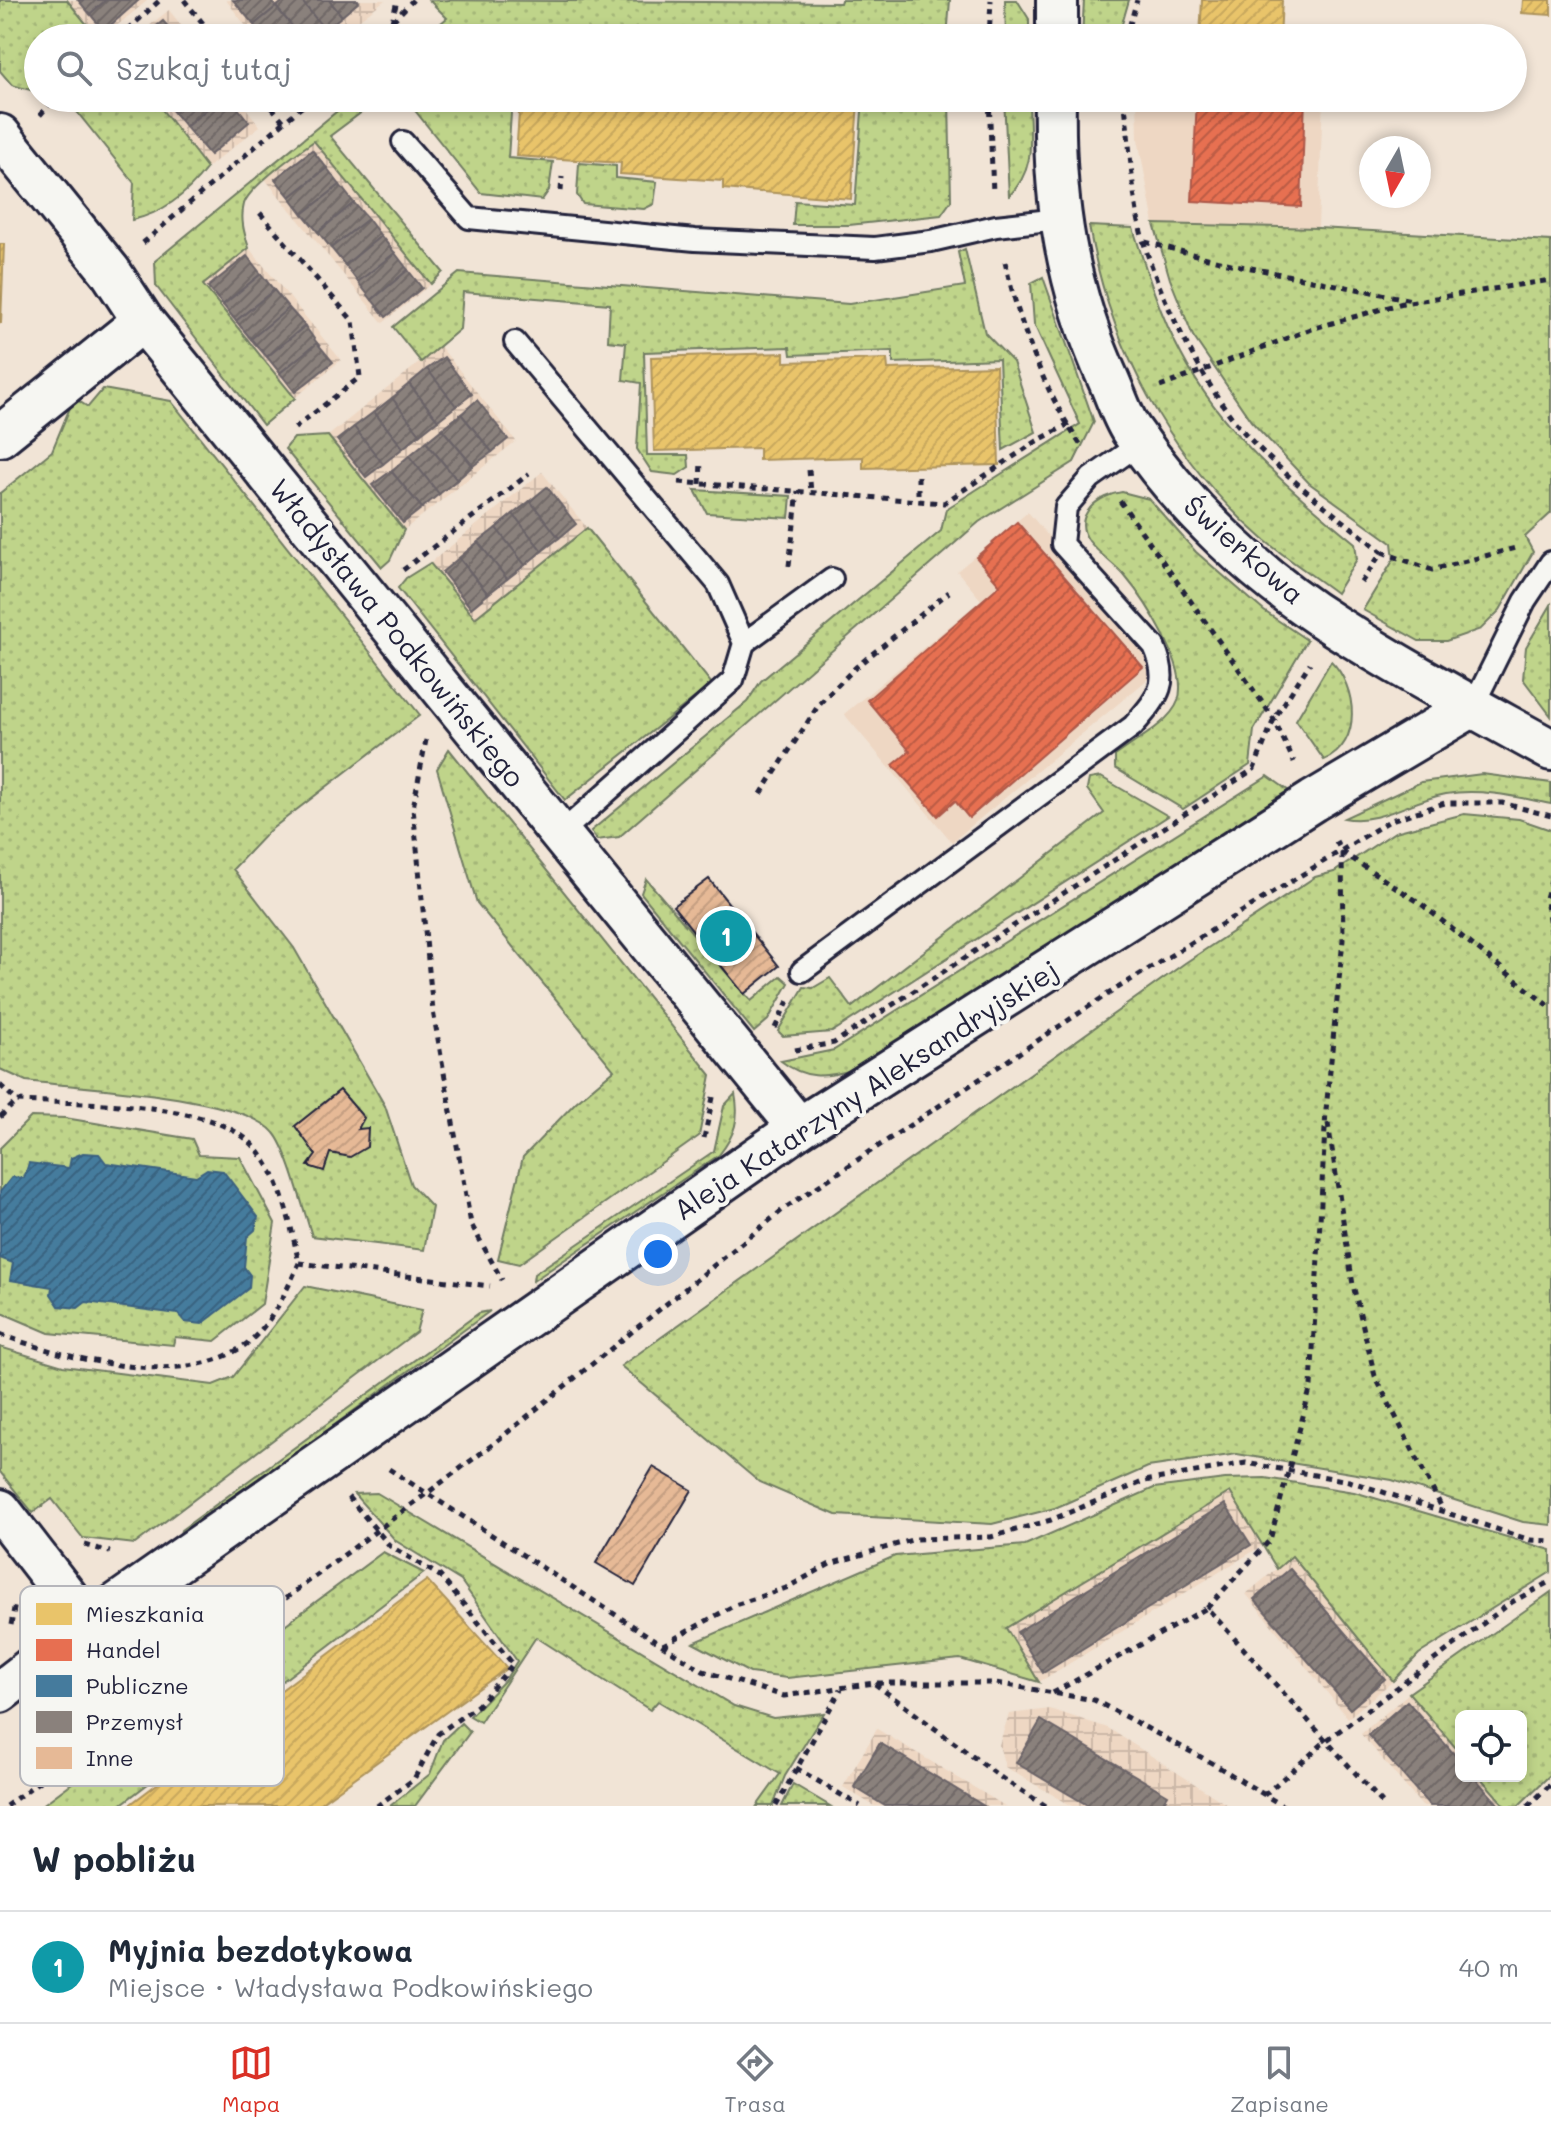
<!DOCTYPE html>
<html lang="pl">
<meta charset="utf-8">
<style>
:root{--surface:#fff;--page:#f6f6f7;--text:#1f2937;--muted:#747a83;--line:#e0e1e3;--accent:#d93025}
body{margin:0;font-family:Mali,sans-serif;background:var(--page);color:var(--text)}
.controls{position:absolute;right:24px;bottom:24px;display:grid;overflow:hidden;border-radius:12px;box-shadow:0 4px 12px #0003}
.controls button{width:72px;height:72px;display:grid;place-items:center;padding:0;border:0;border-bottom:2px solid var(--line);background:var(--surface);color:var(--text);font:40px sans-serif}
.compass{position:absolute;left:1359px;top:136px;width:72px;height:72px;border-radius:50%;background:var(--surface);box-shadow:0 4px 12px #0003;rotate:189deg}
.you{position:absolute;left:658px;top:1254px;width:28px;height:28px;margin:-20px;border:6px solid #fff;border-radius:50%;background:#1a73e8;box-shadow:0 0 0 12px #1a73e833}
.badge{display:grid;place-items:center;width:52px;height:52px;border-radius:50%;background:var(--accent);color:#fff;font-size:26px;font-weight:700}
.pin{position:absolute;translate:-50% -50%;border:4px solid #fff;box-shadow:0 2px 8px #0006}
.list{margin:0;padding:0;list-style:none}
h2{display:flex;justify-content:space-between;align-items:center;height:104px;margin:0;padding:0 32px;font-size:34px}
h2 small{font-size:26px;font-weight:400;color:var(--muted)}
.list li{display:grid;grid-template-columns:52px 1fr auto;gap:24px;align-items:center;box-sizing:border-box;height:112px;padding:0 32px;border-top:2px solid var(--line)}
.list b{display:block;font-size:30px;white-space:nowrap}
.list p{margin:0;font-size:26px;white-space:nowrap;color:var(--muted)}
.list em{font-size:26px;font-style:normal;color:var(--muted)}
.icon{flex:none;width:44px;height:44px;fill:none;stroke:currentColor;stroke-width:2;stroke-linecap:round;stroke-linejoin:round}
.map{position:relative;flex:none;width:1551px;height:1806px;overflow:hidden}
.search{position:absolute;background:var(--surface);box-shadow:0 4px 12px #0003;left:24px;right:24px;top:24px;height:88px;display:flex;align-items:center;gap:20px;box-sizing:border-box;padding:0 28px;border-radius:44px;color:var(--muted);font-size:30px}
.sheet{height:216px;background:var(--surface)}
nav{display:flex;justify-content:space-around;align-items:center;box-sizing:border-box;height:112px;border-top:2px solid var(--line);background:var(--surface);font-size:22px;color:var(--muted)}
nav a{display:grid;justify-items:center;gap:4px}
nav .on{color:var(--accent)}
.map>svg:first-child{display:block}
</style>
<div class="map">
<svg width="1551" height="1806" viewBox="0 0 1551 1806">
<defs>
<pattern id="industrial-grid" width="8" height="8" patternUnits="userSpaceOnUse" patternTransform="scale(2)"><rect width="8" height="8" fill="#eed7c3"/><path d="M0 4h8M4 0v8" fill="none" stroke="#ccb8a8"/></pattern>
<pattern id="grass-dots" width="8" height="8" patternUnits="userSpaceOnUse" patternTransform="scale(2)"><rect width="8" height="8" fill="#bfd48a"/><path d="M2 2h.1M6 6h.1" fill="none" stroke="#a4b678" stroke-width="1.8" stroke-linecap="round"/></pattern>
<pattern id="homes-hatch" width="6" height="6" patternUnits="userSpaceOnUse" patternTransform="scale(2)"><rect width="6" height="6" fill="#e9c46a"/><path d="M-1 1l2-2M0 6l6-6M5 7l2-2" fill="none" stroke="#c8a85d"/></pattern>
<pattern id="shops-hatch" width="6" height="6" patternUnits="userSpaceOnUse" patternTransform="scale(2)"><rect width="6" height="6" fill="#e76f51"/><path d="M-1 1l2-2M0 6l6-6M5 7l2-2" fill="none" stroke="#bb5b44"/></pattern>
<pattern id="public-hatch" width="6" height="6" patternUnits="userSpaceOnUse" patternTransform="scale(2)"><rect width="6" height="6" fill="#457b9d"/><path d="M-1 1l2-2M0 6l6-6M5 7l2-2" fill="none" stroke="#396481"/></pattern>
<pattern id="industry-hatch" width="6" height="6" patternUnits="userSpaceOnUse" patternTransform="scale(2)"><rect width="6" height="6" fill="#8a817c"/><path d="M-1 1l2-2M0 6l6-6M5 7l2-2" fill="none" stroke="#706967"/></pattern>
<pattern id="building-hatch" width="6" height="6" patternUnits="userSpaceOnUse" patternTransform="scale(2)"><rect width="6" height="6" fill="#e6b996"/><path d="M-1 1l2-2M0 6l6-6M5 7l2-2" fill="none" stroke="#c59f82"/></pattern>
</defs>
<rect width="100%" height="100%" fill="#f1e4d6"/>
<filter id="ink" filterUnits="userSpaceOnUse"><feTurbulence type="fractalNoise" baseFrequency=".0125" numOctaves="2"/><feDisplacementMap in="SourceGraphic" scale="16" xChannelSelector="R" yChannelSelector="G"/><feConvolveMatrix kernelMatrix="1 2 1 2 8 2 1 2 1" color-interpolation-filters="sRGB"/></filter>
<g filter="url(#ink)">
<!-- built -->
<g fill="#eed7c3">
<path d="M1137 98H1323L1318 228 1154 224 1138 139Z"/>
<path d="M1028 512 1160 669 952 842 844 714 981 600 957 571Z"/>
</g>
<!-- industrial -->
<g fill="url(#industrial-grid)">
<path d="M67 0H148L102 38H98Z"/>
<path d="M226 0H385L335 38H255Z"/>
<path d="M169 10 191 38H134Z"/>
<path d="M153 98H238L260 126 207 168Z"/>
<path d="M314 140 431 284 383 323 265 179Z"/>
<path d="M249 248 341 360 295 398 203 285Z"/>
<path d="M440 346 516 441 404 530 328 436Z"/>
<path d="M542 472 587 528 475 618 430 563Z"/>
<path d="M1230 1492 1262 1546 1039 1682 1006 1628Z"/>
<path d="M1292 1556 1393 1681 1348 1718 1246 1594Z"/>
<path d="M1409 1693 1461 1754V1776H1479L1505 1806H1422L1361 1734Z"/>
<path d="M1050 1709 1108 1728 1229 1806H1072L1005 1767 999 1745 1009 1714Z"/>
<path d="M877 1729 1005 1806H874L843 1787Z"/>
</g>
<!-- grass -->
<g fill="url(#grass-dots)" stroke="#707b62" stroke-width="2">
<path d="M0 0H67L98 38H38V92L12 85 0 71Z"/>
<path d="M429 0 840 3 841 0H950L947 38H423L447 18Z"/>
<path d="M1005 0H1017L1029 19V38H1006Z"/>
<path d="M1084 0H1129L1118 38H1082Z"/>
<path d="M72 98H153L207 168C188 193 164 213 132 220L134 183 70 103Z"/>
<path d="M353 98 378 100 330 136 443 272 431 284 314 141C298 152 249 187 244 204 240 219 244 233 249 248L203 285 295 398 263 425 156 286 155 261Z"/>
<path d="M405 98H512L508 158 553 162 549 190 542 200 481 193Z"/>
<path d="M863 98H949L951 201 941 215 849 225H793L795 201 855 205Z"/>
<path d="M1004 98H1029C1029 137 1038 167 1009 196Z"/>
<path d="M579 163 616 166V178L657 182 654 204 644 209 583 204 577 195Z"/>
<path d="M1154 224 1318 228 1551 241V513L1525 537 1533 552 1500 610 1481 629 1446 641H1419L1363 610 1394 559 1392 543 1309 483 1251 421 1193 336 1170 279Z"/>
<path d="M1089 226 1133 228C1146 270 1160 315 1181 354 1221 431 1289 489 1355 543L1357 559 1336 593C1312 575 1286 558 1263 539 1170 459 1109 345 1089 226Z"/>
<path d="M965 249 985 333 1013 362 1036 432 1003 450 999 359 893 363V351L791 355 790 347 644 352 647 455H688L689 467 677 475 652 472 637 449 641 383 623 380 626 343 608 341 610 304 463 292 460 329 421 362 393 327 459 273 849 304 965 286 958 252Z"/>
<path d="M1043 277 1094 422 1074 462 979 522 619 837 597 840 591 831 747 702 761 681 941 531 946 509 1080 424 1034 324 1031 283Z"/>
<path d="M103 389 171 401 420 715 269 831 233 869 294 948 385 1106 411 1185 432 1207 424 1250 312 1236C304 1212 288 1149 274 1133 244 1095 78 1088 26 1081L0 1069V493L52 451 74 398 88 407Z"/>
<path d="M328 436 404 530 390 560 382 567 285 449 294 438Z"/>
<path d="M695 490 791 496 789 518 707 513Z"/>
<path d="M1122 492 1149 499 1196 552 1264 611 1307 640 1254 730 1250 765 1183 809 1115 768V756C1133 742 1170 723 1178 701 1190 667 1145 600 1124 575 1113 563 1098 553 1089 541 1071 515 1099 495 1122 492Z"/>
<path d="M587 528 712 684 565 800 398 588 406 578 430 563 475 618Z"/>
<path d="M1551 605V716L1523 679 1526 647Z"/>
<path d="M1331 661C1357 686 1363 744 1324 760L1296 720Z"/>
<path d="M449 749 711 1075 699 1136 519 1264 498 1259 523 1157 576 1102 614 1070 477 903 437 769Z"/>
<path d="M1482 774 1551 783V804C1517 797 1481 788 1446 794 1410 800 1380 825 1344 818L1421 782Z"/>
<path d="M1268 776 1289 791 852 1070C825 1078 804 1079 781 1061L834 1050Z"/>
<path d="M1101 777 1168 816 832 1032 783 1036 778 1031 804 987 813 988 830 978 852 1007 1104 813 1087 789 1089 779Z"/>
<path d="M1464 814 1519 819 1551 830V1525L1523 1522 1392 1480 1237 1454 1148 1467 1055 1508 992 1524 836 1515 759 1482 621 1366 1185 963 1315 877 1334 872 1395 832Z"/>
<path d="M646 879 751 1001 781 976 789 983 768 1020 754 1032 641 893Z"/>
<path d="M735 1094C740 1118 735 1135 719 1155L533 1281 534 1274 714 1151 724 1106Z"/>
<path d="M31 1117 65 1118 192 1139 199 1155 240 1157 275 1223 262 1304 215 1341 175 1337 173 1345 49 1333 0 1312V1148Z"/>
<path d="M305 1286 422 1310 416 1332 135 1544 83 1538 52 1499 33 1513 0 1472V1347L63 1366 213 1385 233 1377Z"/>
<path d="M490 1311 179 1539 181 1530 479 1313Z"/>
<path d="M1265 1478 1354 1492 1551 1550V1572L1419 1654 1393 1681 1292 1556 1277 1569 1230 1492 1006 1628 1039 1682 960 1659 787 1678 750 1673 693 1643 895 1556 1025 1545 1154 1488 1225 1479Z"/>
<path d="M377 1493 734 1706 773 1718 824 1713 785 1776 773 1806H757L780 1774 658 1701 650 1710 536 1637 480 1722 470 1716 505 1680 517 1661 461 1581 396 1541 354 1494Z"/>
<path d="M383 1552 424 1573 119 1806H41Z"/>
<path d="M1551 1592V1774L1518 1806H1505L1479 1776H1521V1716H1461V1754L1409 1693Z"/>
<path d="M461 1723 470 1732 415 1806H390L430 1774 443 1740Z"/>
<path d="M793 1784 830 1806H782Z"/>
</g>
<!-- homes -->
<g fill="url(#homes-hatch)" stroke="#ad935c" stroke-width="2">
<path d="M1202 0H1282L1280 38 1200 37Z"/>
<path d="M1523 0H1551V15L1522 13Z"/>
<path d="M520 98H810L858 102 851 199 723 189V181L620 174 621 163 516 156Z"/>
<path d="M0 244H4L1 323H0Z"/>
<path d="M784 353V362L887 359 888 369 996 366 999 465 863 468V457L759 460V448L654 451 651 357Z"/>
<path d="M427 1580 507 1668 316 1806H128Z"/>
</g>
<!-- shops -->
<g fill="url(#shops-hatch)" stroke="#ac584a" stroke-width="2">
<path d="M1197 98H1305L1301 207 1192 201Z"/>
<path d="M1017 522 1143 667 969 818 955 801 938 816 893 765 910 751 867 700 1000 585 976 557Z"/>
</g>
<!-- public -->
<path fill="url(#public-hatch)" stroke="#3a6080" stroke-width="2" d="M83 1153 99 1154 106 1163 196 1176 207 1169 223 1171 258 1217 255 1230 247 1237 244 1267 250 1275 249 1288 202 1324 185 1322 178 1314 86 1302 78 1308 59 1306 51 1294 52 1287 10 1280 13 1263 0 1258V1192L12 1177 24 1178 29 1163 69 1168 71 1158Z"/>
<!-- industry -->
<g fill="url(#industry-hatch)" stroke="#6b6468" stroke-width="2">
<path d="M78 0H106L90 14Z"/>
<path d="M106 0H139L104 31 90 14Z"/>
<path d="M233 0H270L276 7 254 25Z"/>
<path d="M285 0H301L325 30 314 38H302L276 7Z"/>
<path d="M301 0H329L342 16 325 30Z"/>
<path d="M329 0H358L359 2 342 16Z"/>
<path d="M276 7 302 38H264L254 25Z"/>
<path d="M163 21 178 38H142Z"/>
<path d="M162 98H184L171 109Z"/>
<path d="M184 98H220L186 127 171 109Z"/>
<path d="M220 98H230L249 122 210 155 186 127Z"/>
<path d="M312 150 327 168 290 197 275 179Z"/>
<path d="M327 168 340 185 303 214 290 197Z"/>
<path d="M340 185 354 203 318 232 303 214Z"/>
<path d="M354 203 368 219 331 248 318 232Z"/>
<path d="M368 219 381 236 345 265 331 248Z"/>
<path d="M381 236 395 253 358 282 345 265Z"/>
<path d="M395 253 408 270 372 300 358 282Z"/>
<path d="M247 256 261 274 223 305 208 287Z"/>
<path d="M408 270 422 288 386 317 372 300Z"/>
<path d="M261 274 274 290 236 321 223 305Z"/>
<path d="M274 290 289 308 251 339 236 321Z"/>
<path d="M289 308 305 326 267 357 251 339Z"/>
<path d="M305 326 317 343 280 373 267 357Z"/>
<path d="M317 343 333 362 295 392 280 373Z"/>
<path d="M444 357 472 394 456 406 427 369Z"/>
<path d="M427 369 456 406 438 420 409 384Z"/>
<path d="M409 384 438 420 420 434 392 398Z"/>
<path d="M392 398 420 434 403 448 374 412Z"/>
<path d="M477 400 508 439 492 452 461 414Z"/>
<path d="M374 412 403 448 383 464 354 427Z"/>
<path d="M461 414 492 452 473 466 442 429Z"/>
<path d="M354 427 383 464 366 477 337 440Z"/>
<path d="M442 429 473 466 457 480 426 442Z"/>
<path d="M426 442 457 480 439 494 409 456Z"/>
<path d="M409 456 439 494 422 508 391 471Z"/>
<path d="M391 471 422 508 403 523 372 485Z"/>
<path d="M547 487 576 524 559 538 530 501Z"/>
<path d="M530 501 559 538 542 551 513 514Z"/>
<path d="M513 514 542 551 525 565 496 528Z"/>
<path d="M496 528 525 565 507 579 478 542Z"/>
<path d="M478 542 507 579 488 594 459 558Z"/>
<path d="M459 558 488 594 471 608 442 572Z"/>
<path d="M1225 1504 1251 1545 1043 1673 1017 1632Z"/>
<path d="M1290 1569 1385 1679 1350 1709 1254 1599Z"/>
<path d="M1407 1701 1461 1762V1776H1473L1500 1806H1430L1368 1735Z"/>
<path d="M1041 1720 1168 1795 1161 1806H1089L1016 1763Z"/>
<path d="M880 1743 984 1806H885L854 1787Z"/>
</g>
<!-- building -->
<g fill="url(#building-hatch)" stroke="#22223b" stroke-width="2">
<path d="M709 879 779 966 744 994 673 906Z"/>
<path d="M340 1090 364 1118 358 1129 368 1128 367 1147 350 1157 330 1153 324 1171 308 1166 316 1155 295 1126Z"/>
<path d="M653 1467 692 1490 635 1586 596 1563Z"/>
</g>
<g fill="none" stroke-linecap="round" stroke-linejoin="round">
<!-- service casing -->
<g stroke="#22223b" stroke-width="26">
<g id="service">
<path d="M403 142 469 218 695 240 875 248 931 241 996 226 1059 219"/>
<path d="M515 342 718 584 744 643 733 680 560 834"/>
<path d="M744 643 832 579"/>
<path d="M1473 706 1525 601 1551 562"/>
<path d="M802 971 1133 726C1158 697 1171 684 1154 646L1062 544 1066 507 1091 478 1142 442"/>
</g>
</g>
<!-- minor casing -->
<g stroke="#22223b" stroke-width="46">
<g id="minor">
<path d="M1057 38V0"/>
<path d="M1055 98C1053 200 1066 287 1109 381 1116 397 1122 416 1131 430 1184 508 1256 576 1335 626 1405 671 1479 710 1551 750"/>
<path d="M0 135 110 271 143 321 799 1128"/>
<path d="M0 436 143 321"/>
<path d="M0 1510 88 1624"/>
<path d="M0 1692 88 1624 799 1128 1313 801 1473 706"/>
</g>
</g>
<!-- path -->
<g stroke="#22223b" stroke-width="5" stroke-dasharray="6 6" stroke-linecap="butt">
<path d="M184 0 215 38"/>
<path d="M392 22 397 0"/>
<path d="M119 38 160 0"/>
<path d="M376 38 413 0"/>
<path d="M989 38 991 0"/>
<path d="M1126 38 1137 0"/>
<path d="M264 98 285 123"/>
<path d="M989 98 993 193"/>
<path d="M1124 98C1130 142 1131 189 1141 232 1155 290 1209 398 1252 441 1291 482 1338 516 1382 552L1358 587"/>
<path d="M40 115 55 98"/>
<path d="M561 191 562 177"/>
<path d="M260 213 353 321 360 377 291 431"/>
<path d="M1145 242 1231 264 1412 300"/>
<path d="M143 243 312 98"/>
<path d="M1005 262C1019 324 1044 391 1080 444"/>
<path d="M1160 387 1311 329 1403 303 1551 280"/>
<path d="M809 470 811 492"/>
<path d="M918 476V500"/>
<path d="M679 482 944 503 1037 441 1069 424"/>
<path d="M700 484 701 461"/>
<path d="M1120 501 1274 719 1294 762"/>
<path d="M1382 552 1432 570 1519 547"/>
<path d="M789 566 798 491"/>
<path d="M403 570 529 474"/>
<path d="M426 740 413 808 433 1011 471 1224 502 1280"/>
<path d="M761 794 820 703 856 667 949 592"/>
<path d="M1336 841 1342 852 1420 903 1551 1008"/>
<path d="M1551 880 1546 898 1551 933"/>
<path d="M775 1028 788 1001"/>
<path d="M795 1050 834 1043 1254 769 1274 719 1310 663"/>
<path d="M0 1085 17 1101"/>
<path d="M0 1117 17 1101C78 1104 208 1099 253 1145 282 1176 290 1223 299 1263L490 1286"/>
<path d="M1328 1123 1353 1285 1375 1376 1442 1508"/>
<path d="M704 1138 714 1093"/>
<path d="M0 1334C66 1359 189 1392 250 1341 273 1321 287 1290 299 1263"/>
<path d="M389 1469 703 1671 784 1696 874 1683H996L1094 1700 1212 1763 1283 1806"/>
<path d="M348 1497 390 1546 440 1576 513 1664 478 1705 438 1734 414 1779 377 1806"/>
<path d="M85 1545 110 1552"/>
<path d="M1207 1608 1270 1540 1311 1386 1326 1110 1343 940 1342 853"/>
<path d="M11 1625 15 1603"/>
<path d="M663 1645 735 1605 786 1588 830 1564 915 1539 991 1537 1051 1520 1145 1481 1246 1463 1349 1481 1530 1540 1551 1541"/>
<path d="M875 1684 1003 1779 1046 1806"/>
<path d="M1053 1693 1207 1608 1385 1806"/>
<path d="M796 1768 860 1806"/>
<path d="M1264 1795 1327 1740 1512 1602 1551 1581"/>
<path d="M6 1806 492 1445 785 1208 1108 994 1391 820 1445 803H1502L1551 816"/>
<path d="M776 1806 841 1689"/>
<path d="M1528 1806 1551 1784"/>
</g>
<!-- service -->
<use href="#service" stroke="#f6f6f2" stroke-width="20"/>
<!-- minor -->
<use href="#minor" stroke="#f6f6f2" stroke-width="40"/>
</g>
</g>
<g text-anchor="middle" stroke-width="8" stroke-linejoin="round" paint-order="stroke">
<!-- street labels -->
<g font-size="28" fill="#22223b" stroke="#f6f6f2">
<text transform="translate(1244 550) rotate(41)" y="10">Świerkowa</text>
<text transform="translate(397 633) rotate(51)" y="10">Władysława Podkowińskiego</text>
<text transform="translate(866 1090) rotate(-33)" y="10">Aleja Katarzyny Aleksandryjskiej</text>
</g>
</g>
<!-- legend -->
<rect x="20" y="1586" width="264" height="200" rx="12" fill="#f6f6f2" stroke="#b6b6bb" stroke-width="2"/>
<rect x="36" y="1603" width="36" height="22" fill="#e9c46a"/>
<rect x="36" y="1639" width="36" height="22" fill="#e76f51"/>
<rect x="36" y="1675" width="36" height="22" fill="#457b9d"/>
<rect x="36" y="1711" width="36" height="22" fill="#8a817c"/>
<rect x="36" y="1747" width="36" height="22" fill="#e6b996"/>
<g font-size="22" fill="#22223b">
<text x="86" y="1622">Mieszkania</text>
<text x="86" y="1658">Handel</text>
<text x="86" y="1694">Publiczne</text>
<text x="86" y="1730">Przemysł</text>
<text x="86" y="1766">Inne</text>
</g>
</svg>
<div class="controls">
<button><svg class="icon" aria-label="locate" viewBox="0 0 24 24"><circle cx="12" cy="12" r="6"/><path d="M12 2v4M12 18v4M2 12h4M18 12h4"/></svg></button>
</div>
<svg class="compass" viewBox="-18 -18 36 36"><path d="M0-13l5 13h-10z" fill="#e53935"/><path d="M0 13l5-13h-10z" fill="#747a83"/></svg>
<div class="you"></div>
<div class="pin badge" style="left:726px;top:936px;background:#0f9aa8">1</div>
<div class="search"><svg class="icon" aria-label="search" viewBox="0 0 24 24"><circle cx="10" cy="10" r="6"/><path d="M15 15l6 6"/></svg>Szukaj tutaj</div>
</div>
<section class="sheet">
<h2>W pobliżu<small></small></h2>
<ul class="list">
<li><span class="badge" style="background:#0f9aa8">1</span><div><b>Myjnia bezdotykowa</b><p>Miejsce · Władysława Podkowińskiego</p></div><em>40 m</em></li>
</ul>
</section>
<nav>
<a class="on"><svg class="icon" aria-label="map" viewBox="0 0 24 24"><path d="M3 6l6-2 6 2 6-2v14l-6 2-6-2-6 2zM9 4v14M15 6v14"/></svg>Mapa</a>
<a><svg class="icon" aria-label="directions" viewBox="0 0 24 24"><path d="M12 3l9 9-9 9-9-9zM9 14v-3h6M13 9l2 2-2 2"/></svg>Trasa</a>
<a><svg class="icon" aria-label="saved" viewBox="0 0 24 24"><path d="M7 4h10v16l-5-4-5 4z"/></svg>Zapisane</a>
</nav>
